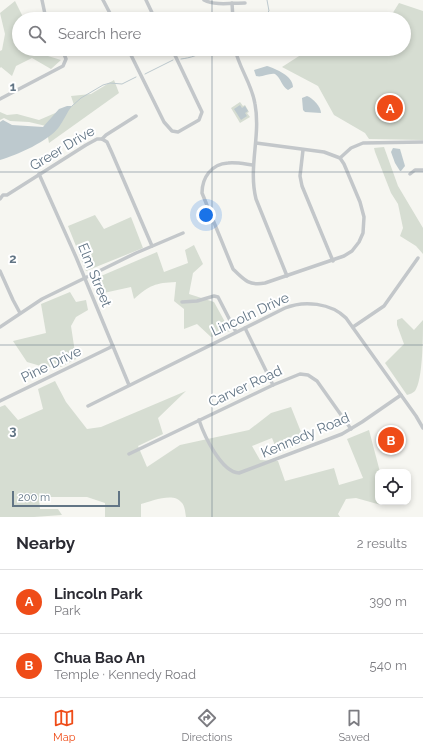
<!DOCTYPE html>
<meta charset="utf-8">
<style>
:root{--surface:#fff;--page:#f7f7f7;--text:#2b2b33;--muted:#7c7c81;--line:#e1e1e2;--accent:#ef4c18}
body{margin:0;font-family:Raleway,sans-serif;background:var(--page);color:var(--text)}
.controls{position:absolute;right:12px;bottom:12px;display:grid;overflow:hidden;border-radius:8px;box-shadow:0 2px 6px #0003}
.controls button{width:36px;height:36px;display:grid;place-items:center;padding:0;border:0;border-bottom:1px solid var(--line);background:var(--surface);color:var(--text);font:20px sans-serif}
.scale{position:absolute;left:12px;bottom:10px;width:108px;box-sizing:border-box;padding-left:4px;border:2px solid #627585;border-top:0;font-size:11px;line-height:14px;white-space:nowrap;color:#627585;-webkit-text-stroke:3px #fff;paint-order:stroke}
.you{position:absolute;left:206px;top:215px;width:14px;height:14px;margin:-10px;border:3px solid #fff;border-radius:50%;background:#1a73e8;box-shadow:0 0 0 6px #1a73e833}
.badge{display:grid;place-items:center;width:26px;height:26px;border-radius:50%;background:var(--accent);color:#fff;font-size:13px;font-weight:700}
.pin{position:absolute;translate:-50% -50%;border:2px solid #fff;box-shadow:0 1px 4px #0006}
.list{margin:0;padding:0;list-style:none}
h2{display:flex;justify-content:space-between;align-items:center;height:52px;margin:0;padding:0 16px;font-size:17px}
h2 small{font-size:13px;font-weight:400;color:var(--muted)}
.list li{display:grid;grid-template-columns:26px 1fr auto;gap:12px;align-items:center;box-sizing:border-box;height:64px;padding:0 16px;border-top:1px solid var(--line)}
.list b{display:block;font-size:15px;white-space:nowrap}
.list p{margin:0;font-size:13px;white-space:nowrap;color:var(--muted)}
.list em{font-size:13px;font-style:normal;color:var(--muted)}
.icon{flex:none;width:22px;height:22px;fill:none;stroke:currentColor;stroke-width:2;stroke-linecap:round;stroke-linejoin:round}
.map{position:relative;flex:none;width:423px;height:517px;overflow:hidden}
.search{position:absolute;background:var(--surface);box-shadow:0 2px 6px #0003;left:12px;right:12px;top:12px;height:44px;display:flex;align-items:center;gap:10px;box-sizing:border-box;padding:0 14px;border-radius:22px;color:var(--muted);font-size:15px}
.sheet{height:180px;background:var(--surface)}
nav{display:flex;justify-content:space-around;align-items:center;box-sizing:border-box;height:56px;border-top:1px solid var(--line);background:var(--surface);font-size:11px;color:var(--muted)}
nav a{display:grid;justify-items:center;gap:2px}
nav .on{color:var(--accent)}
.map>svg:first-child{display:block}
</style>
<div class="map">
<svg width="423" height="517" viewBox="0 0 423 517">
<rect width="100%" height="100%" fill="#f6f6f1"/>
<!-- green -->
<g fill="#d6ddd2">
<path d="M15 1 24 19H19V49H39L40 51 48 56 61 60 51 69 32 58 16 66 12 76 1 67 0 68V51L2 50 5 34 0 13Z"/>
<path d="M399 3 423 11V140L369 139 365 133 334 115 318 86 282 67 310 49H360L370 52 371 49H404V19H389Z"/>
<path d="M114 80 119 93 49 143 46 126 29 122 10 121 4 118 0 120V112L7 115 17 114 39 120 74 105 71 96 91 94Z"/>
<path d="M240 102 243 106 245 105 249 112 247 113 250 117 240 123 231 108Z"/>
<path d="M384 147 398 186 423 228V254L416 246 400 236 403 228 398 204 391 193 375 152 374 148Z"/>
<path d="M95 215 104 229 131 217 143 248 86 271 68 226Z"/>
<path d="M194 245 203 264 193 273 189 294 214 302 230 331 211 337 197 324 184 329V309L174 301 176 282C155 283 150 285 134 299L131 287 99 294 94 279 157 252 164 272 188 263 185 250Z"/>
<path d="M70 292 76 302 86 300 88 310 76 317 71 326 76 359 61 367H44L27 362 13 341 46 333 41 304Z"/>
<path d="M402 318 414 330 423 320C423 336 423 380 415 391 413 393 410 394 407 395L385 363 404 344 397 325V320Z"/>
<path d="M55 381 66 402 87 429 101 427 186 391 158 418 163 434 138 446 147 467 180 445 249 430 271 413 291 407 305 442 278 453 272 438 252 446 260 460 278 461 285 481 334 468 339 485 363 478 347 439 369 430 380 472H378V502H381V505L356 498 346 499 338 514 340 517H186C185 512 185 505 181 502 174 492 151 501 141 504V517H105V503L87 497H39L40 509H58L62 515 34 517H0V407L5 405 18 420 43 409 38 389Z"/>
</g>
<!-- water -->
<g fill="#bdc9ce">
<path d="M267 66C276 69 293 76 293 87L288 90C282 87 281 78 275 74 268 73 262 78 256 76L254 70Z"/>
<path d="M307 96C313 98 321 107 321 113L305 112 303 110 302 98Z"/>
<path d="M240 105 242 108 245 106 248 111 245 113 247 116 241 120 234 109Z"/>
<path d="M67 106H72C67 112 64 120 59 127 49 141 17 155 0 160V122L3 120 12 125 43 127 59 109Z"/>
<path d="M393 148 400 149 405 166 401 171H400L395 163 391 152Z"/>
</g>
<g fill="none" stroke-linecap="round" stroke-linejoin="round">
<!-- stream -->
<g stroke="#bdc9ce" stroke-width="1">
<path d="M261 19 269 11 267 0"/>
<path d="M181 59C190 58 200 55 207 49"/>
<path d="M145 74 173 60"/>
<path d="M72 106 81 98 103 85 110 83 122 84 136 77"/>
</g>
<!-- street -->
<g stroke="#c3c7ca" stroke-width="3.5">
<path d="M42 0 46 19"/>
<path d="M103 0 113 19"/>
<path d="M146 0 155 19"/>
<path d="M204 0C215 6 232 3 245 3"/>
<path d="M232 3 233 19"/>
<path d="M128 49 164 122 172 131 178 132 199 120 202 112 172 49"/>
<path d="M235 49C239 68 252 84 255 104 261 136 248 167 256 199L287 276"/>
<path d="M0 99 63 66 66 59 62 49"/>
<path d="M102 139 107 142 112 153 152 246"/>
<path d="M303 150 300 176 302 186 333 261"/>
<path d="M340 158 351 148 363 143 423 142"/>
<path d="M253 165C245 164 236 162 228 163 211 164 202 178 202 193L233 269C244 280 249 286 265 283L344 256 352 251 359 242 363 233 364 217 360 202 344 164 340 158 324 152 256 143"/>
<path d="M39 174 76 257 129 385"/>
<path d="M410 174 415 170H423"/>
<path d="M0 199 3 195H7L86 145 97 139H102L106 135 136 116"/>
<path d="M0 271 13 300 20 313"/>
<path d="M182 302 197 301 214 296 218 297 236 332"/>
<path d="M0 327 42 299 136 253 183 233"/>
<path d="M353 327 384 306 418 258"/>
<path d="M245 328 273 385"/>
<path d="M0 401 113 346"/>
<path d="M88 406 285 308C304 300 331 303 346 318L416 416 423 428"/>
<path d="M199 420C204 435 221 472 239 473L342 434 362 422 401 395"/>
<path d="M129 454 273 385 300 374 308 375 317 381 351 429"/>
</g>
</g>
<!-- grid -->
<path fill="none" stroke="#627585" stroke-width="1" stroke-opacity="0.55" d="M212 0V19M212 49V517M0 172H423M0 345H423"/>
<g text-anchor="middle" stroke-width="4" stroke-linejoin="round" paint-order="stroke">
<!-- street labels -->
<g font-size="14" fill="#627585" stroke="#fff">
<text transform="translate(62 148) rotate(-31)" y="5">Greer Drive</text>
<text transform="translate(95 275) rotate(68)" y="5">Elm Street</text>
<text transform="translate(250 314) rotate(-25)" y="5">Lincoln Drive</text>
<text transform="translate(51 364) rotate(-26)" y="5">Pine Drive</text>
<text transform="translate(245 386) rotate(-25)" y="5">Carver Road</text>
<text transform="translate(305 435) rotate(-23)" y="5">Kennedy Road</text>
</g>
</g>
<g font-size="13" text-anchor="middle" font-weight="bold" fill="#627585" stroke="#fff" stroke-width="4" stroke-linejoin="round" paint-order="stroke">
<text x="13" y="91">1</text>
<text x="13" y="263">2</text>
<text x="13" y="435">3</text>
</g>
</svg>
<div class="controls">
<button><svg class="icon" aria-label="locate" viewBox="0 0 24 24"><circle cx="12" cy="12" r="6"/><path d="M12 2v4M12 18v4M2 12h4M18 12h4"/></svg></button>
</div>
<div class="scale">200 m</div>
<div class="you"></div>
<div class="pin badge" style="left:390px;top:108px">A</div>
<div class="pin badge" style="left:391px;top:440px">B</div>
<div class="search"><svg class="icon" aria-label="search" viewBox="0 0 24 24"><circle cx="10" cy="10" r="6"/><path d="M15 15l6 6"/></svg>Search here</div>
</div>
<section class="sheet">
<h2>Nearby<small>2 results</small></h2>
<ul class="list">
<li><span class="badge">A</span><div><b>Lincoln Park</b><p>Park</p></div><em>390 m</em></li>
<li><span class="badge">B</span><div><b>Chua Bao An</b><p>Temple · Kennedy Road</p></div><em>540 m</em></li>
</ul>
</section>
<nav>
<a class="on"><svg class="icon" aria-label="map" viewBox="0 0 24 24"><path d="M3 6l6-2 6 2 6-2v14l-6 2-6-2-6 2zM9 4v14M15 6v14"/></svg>Map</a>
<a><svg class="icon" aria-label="directions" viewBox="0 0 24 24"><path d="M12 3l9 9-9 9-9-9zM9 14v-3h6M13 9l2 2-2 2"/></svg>Directions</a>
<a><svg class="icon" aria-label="saved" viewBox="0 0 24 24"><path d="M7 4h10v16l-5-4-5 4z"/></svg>Saved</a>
</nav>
